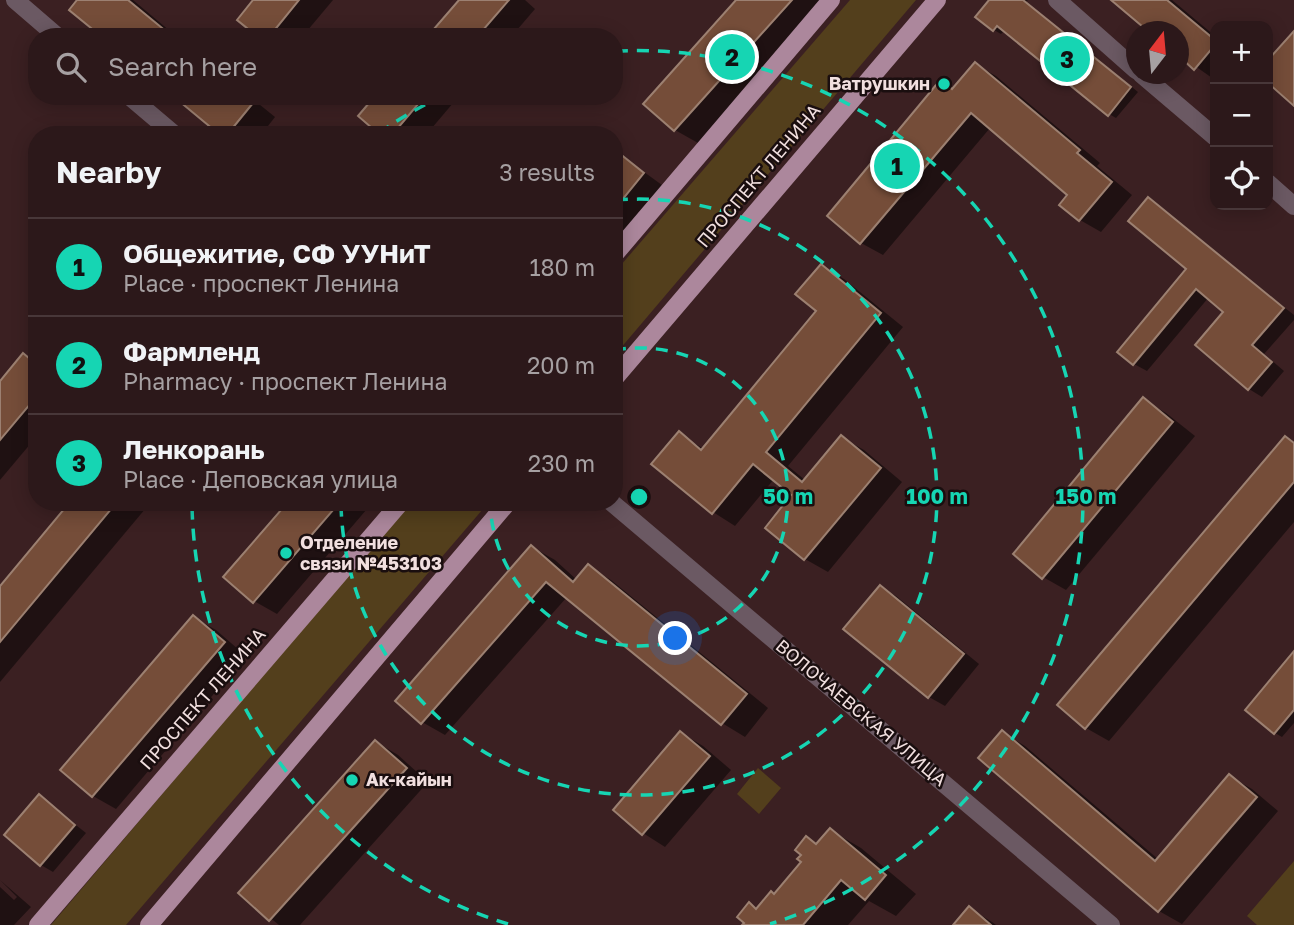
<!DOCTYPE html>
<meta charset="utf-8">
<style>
:root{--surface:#2c181a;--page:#382527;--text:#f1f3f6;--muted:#a6a0a2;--line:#483739;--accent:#16d5b3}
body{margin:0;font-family:"Golos Text",sans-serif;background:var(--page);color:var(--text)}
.controls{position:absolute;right:21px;top:21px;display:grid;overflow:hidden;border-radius:14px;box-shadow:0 4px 18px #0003}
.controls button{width:63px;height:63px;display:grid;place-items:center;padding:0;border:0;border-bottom:2px solid var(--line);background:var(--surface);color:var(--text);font:35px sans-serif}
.compass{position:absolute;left:1126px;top:21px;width:63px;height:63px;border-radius:50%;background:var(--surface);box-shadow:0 4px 18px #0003;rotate:16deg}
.you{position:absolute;left:676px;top:639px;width:24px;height:24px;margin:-18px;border:5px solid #fff;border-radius:50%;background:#1a73e8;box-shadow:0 0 0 10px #1a73e833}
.badge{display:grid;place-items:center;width:46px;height:46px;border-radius:50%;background:var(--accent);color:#111;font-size:23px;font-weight:700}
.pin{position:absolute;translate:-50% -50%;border:4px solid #fff;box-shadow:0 2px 7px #0006}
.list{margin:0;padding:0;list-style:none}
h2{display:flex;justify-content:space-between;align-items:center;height:91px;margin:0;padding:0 28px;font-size:30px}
h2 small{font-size:23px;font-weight:400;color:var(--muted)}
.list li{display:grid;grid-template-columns:46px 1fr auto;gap:21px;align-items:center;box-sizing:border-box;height:98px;padding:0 28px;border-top:2px solid var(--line)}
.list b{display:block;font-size:26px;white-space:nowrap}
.list p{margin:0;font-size:23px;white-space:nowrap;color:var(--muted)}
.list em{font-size:23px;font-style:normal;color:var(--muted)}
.icon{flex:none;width:38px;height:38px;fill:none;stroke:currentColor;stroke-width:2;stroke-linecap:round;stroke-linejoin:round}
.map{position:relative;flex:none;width:1294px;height:925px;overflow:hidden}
.search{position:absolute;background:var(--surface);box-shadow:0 4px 18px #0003;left:28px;top:28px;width:595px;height:77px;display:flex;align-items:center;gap:18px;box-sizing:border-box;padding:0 24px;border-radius:28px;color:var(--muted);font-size:26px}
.panel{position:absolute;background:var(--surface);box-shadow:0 4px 18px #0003;left:28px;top:126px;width:595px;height:385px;border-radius:28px}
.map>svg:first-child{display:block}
</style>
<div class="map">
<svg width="1294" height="925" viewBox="0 0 1294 925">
<rect width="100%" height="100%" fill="#3b2022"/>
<!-- green -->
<g fill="#533f1c">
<path d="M850 0H916L614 356V273Z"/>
<path d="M410 502H489L126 925H51Z"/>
<path d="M758 768 781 788 759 814 737 794Z"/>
<path d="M1294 861V925H1257L1247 916Z"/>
</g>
<!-- shadow -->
<g fill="#0007">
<path d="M79 0H133L177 37H104Z"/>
<path d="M256 0H333L302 37H261Z"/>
<path d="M461 0H525L535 9 511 37H429Z"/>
<path d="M738 0H827L698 143 675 130 645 104Z"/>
<path d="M991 0H1028L1026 2 1138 92 1116 118 1109 114 1005 30 1001 34 994 30Z"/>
<path d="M1124 0H1172L1215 36V80L1178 54V32Z"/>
<path d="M975 64 996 76 1100 163 1097 166 1132 195 1101 232 1080 220 1070 194 990 128 883 255 861 243 829 215 942 82 954 89Z"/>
<path d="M176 96H249L275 117 261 135H223Z"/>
<path d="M377 96H459L426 135H382Z"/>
<path d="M614 150 666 188 614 250Z"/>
<path d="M1148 199 1294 315V320L1264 354 1284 371 1262 397 1249 389 1226 312 1209 297 1147 371 1134 364 1188 269Z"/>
<path d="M822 266 844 279 903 327 788 466 805 480 841 437 864 450 902 482 828 572 805 559 794 495 774 479 735 526 713 512 679 434 704 449 818 311Z"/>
<path d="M23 355 37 363V436L0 480V383Z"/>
<path d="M1144 400 1166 413 1195 436 1066 590 1043 577 1015 553Z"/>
<path d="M1285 438 1294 443V522L1109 741 1086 728Z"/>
<path d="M73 502H151L0 682V589Z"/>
<path d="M290 502H373L277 614 254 601Z"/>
<path d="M532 547 555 560 577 580 588 566 611 580 768 708 745 737 722 723 567 597 445 735 422 722Z"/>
<path d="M880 587 896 596 979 664 945 706 929 697Z"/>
<path d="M193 617 216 630 246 656 116 809 93 796Z"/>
<path d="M1294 654V723L1282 737 1275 733Z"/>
<path d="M1002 732 1025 746 1158 859 1229 776 1252 789 1278 811 1182 924 1159 911 980 758Z"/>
<path d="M681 733 703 746 731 770 665 847 643 833Z"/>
<path d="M376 742 398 755 428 782 300 925H279L240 893Z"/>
<path d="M39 796 86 833 53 872 41 865Z"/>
<path d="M830 830 861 848 916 894 896 916 869 901 848 925H743L749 905 757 909 775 896 803 862 807 838 818 845Z"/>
<path d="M0 880 31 907 14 925H0V887L14 900 17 897Z"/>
<path d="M969 908 992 922 996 925H955Z"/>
</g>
<!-- building -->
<g fill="#754d39" stroke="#9c8071" stroke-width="2">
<path d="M77 0H128L173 37H102L69 10Z"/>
<path d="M253 0H299L269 37H258L237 20Z"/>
<path d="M459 0H509L477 37H427Z"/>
<path d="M736 0H792L674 131 643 104Z"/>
<path d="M989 0H1023L1131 87 1108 116 997 26 993 31 975 17Z"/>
<path d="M1111 0H1167L1215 40V45L1194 70 1179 56V32H1149Z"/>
<path d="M1294 31V106L1268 83V60Z"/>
<path d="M975 62 1080 150 1077 153 1112 182 1079 221 1059 205 1067 195 971 113 860 244 827 216 941 79 952 89Z"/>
<path d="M173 96H245L253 103 227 135H220Z"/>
<path d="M375 96H425L392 135H380L358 116Z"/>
<path d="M614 149 644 173 614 210Z"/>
<path d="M1148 197 1284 308 1252 345 1272 362 1248 390 1195 345 1223 312 1196 289 1133 365 1117 352 1186 269 1128 221Z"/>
<path d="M821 264 881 313 766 452 802 482 841 435 881 468 804 560 765 528 791 495 753 464 712 514 651 464 679 431 701 450 816 311 795 294Z"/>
<path d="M23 353 37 365V396L0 440V381Z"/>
<path d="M1143 397 1173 422 1042 579 1013 554Z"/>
<path d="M1285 436 1294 443V482L1085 729 1057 705Z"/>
<path d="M70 502H117L0 642V586Z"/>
<path d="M288 502H340L253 603 223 577Z"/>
<path d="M531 545 573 582 588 564 747 694 721 725 546 582 421 724 395 701Z"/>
<path d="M880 585 964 654 928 698 843 629Z"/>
<path d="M193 615 225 642 92 797 60 770Z"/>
<path d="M1294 651V710L1274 734 1245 710Z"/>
<path d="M1002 730 1155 861 1229 774 1257 797 1158 912 978 758Z"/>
<path d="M680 731 710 756 642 835 613 810Z"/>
<path d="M375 740 407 768 269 921 238 893Z"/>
<path d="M39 794 75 825 40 866 4 835Z"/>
<path d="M830 828 886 875 865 900 841 880 803 925H742L744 923 737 917 749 902 756 909 771 891 774 894 801 862 797 859 801 855 795 850 806 836 816 844Z"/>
<path d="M969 906 991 925H953Z"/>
</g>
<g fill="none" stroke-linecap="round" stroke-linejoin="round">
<!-- minor -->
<g stroke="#6b5963" stroke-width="18">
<path d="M15 0 58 37"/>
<path d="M1057 0 1136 70"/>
<path d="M1141 74 1215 137"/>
<path d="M129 96 175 135"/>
<path d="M1268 183 1294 206"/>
<path d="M611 502 1111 925"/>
</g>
<!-- major -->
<g stroke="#ac879c" stroke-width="18">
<path d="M614 255 831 0"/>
<path d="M614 379 937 0"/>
<path d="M38 925 401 502"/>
<path d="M149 925 508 502"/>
</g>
</g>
<!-- distance rings -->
<g fill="none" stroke="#16d5b3" stroke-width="3.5" stroke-dasharray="12 9">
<path d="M614 350A149 149 0 1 1 490 503"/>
<path d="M616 200A298 298 0 1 1 341 505"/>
<path d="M508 924A447 447 0 0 1 192 505M379 133A447 447 0 0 1 440 97M616 51A447 447 0 0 1 770 924"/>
</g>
<!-- markers -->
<g fill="#16d5b3" stroke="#1a0e0f" stroke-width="2.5">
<circle cx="944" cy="84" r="7"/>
<circle cx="286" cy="553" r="7"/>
<circle cx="352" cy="780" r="7"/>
</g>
<g text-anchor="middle" stroke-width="5" stroke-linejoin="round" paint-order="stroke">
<!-- poi labels -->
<g font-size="18" font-weight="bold" fill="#f1dfdf" stroke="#1a0e0f" text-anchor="start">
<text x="930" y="90" text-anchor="end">Ватрушкин</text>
<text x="300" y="549">Отделение<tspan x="300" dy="21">связи №453103</tspan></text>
<text x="366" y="786">Ак-кайын</text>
</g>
<!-- street labels -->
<g font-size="18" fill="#f1dfdf" stroke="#1a0e0f">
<text transform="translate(759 176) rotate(-50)" y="6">ПРОСПЕКТ ЛЕНИНА</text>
<text transform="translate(203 699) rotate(-49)" y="6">ПРОСПЕКТ ЛЕНИНА</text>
<text transform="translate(861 713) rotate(40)" y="6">ВОЛОЧАЕВСКАЯ УЛИЦА</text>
</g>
</g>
<circle cx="639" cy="497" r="10" fill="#16d5b3" stroke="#1a0e0f" stroke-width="3.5"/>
<g font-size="21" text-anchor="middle" font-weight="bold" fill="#16d5b3" stroke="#1a0e0f" stroke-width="5" stroke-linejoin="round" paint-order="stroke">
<text x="788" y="504">50 m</text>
<text x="937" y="504">100 m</text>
<text x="1086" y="504">150 m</text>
</g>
</svg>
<div class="controls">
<button>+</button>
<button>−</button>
<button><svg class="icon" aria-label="locate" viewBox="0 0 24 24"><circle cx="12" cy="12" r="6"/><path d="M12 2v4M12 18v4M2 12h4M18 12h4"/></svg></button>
</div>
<svg class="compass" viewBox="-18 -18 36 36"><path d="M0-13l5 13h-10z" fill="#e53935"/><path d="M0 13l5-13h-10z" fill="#a6a0a2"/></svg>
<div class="you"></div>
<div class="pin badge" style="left:897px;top:166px">1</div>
<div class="pin badge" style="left:732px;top:57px">2</div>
<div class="pin badge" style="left:1067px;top:59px">3</div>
<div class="search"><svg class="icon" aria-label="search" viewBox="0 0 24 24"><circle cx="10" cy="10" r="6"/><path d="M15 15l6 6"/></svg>Search here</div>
<section class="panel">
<h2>Nearby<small>3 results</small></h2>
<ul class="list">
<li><span class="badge">1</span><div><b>Общежитие, СФ УУНиТ</b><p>Place · проспект Ленина</p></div><em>180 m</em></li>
<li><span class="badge">2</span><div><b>Фармленд</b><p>Pharmacy · проспект Ленина</p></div><em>200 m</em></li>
<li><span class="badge">3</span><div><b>Ленкорань</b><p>Place · Деповская улица</p></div><em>230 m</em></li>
</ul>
</section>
</div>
